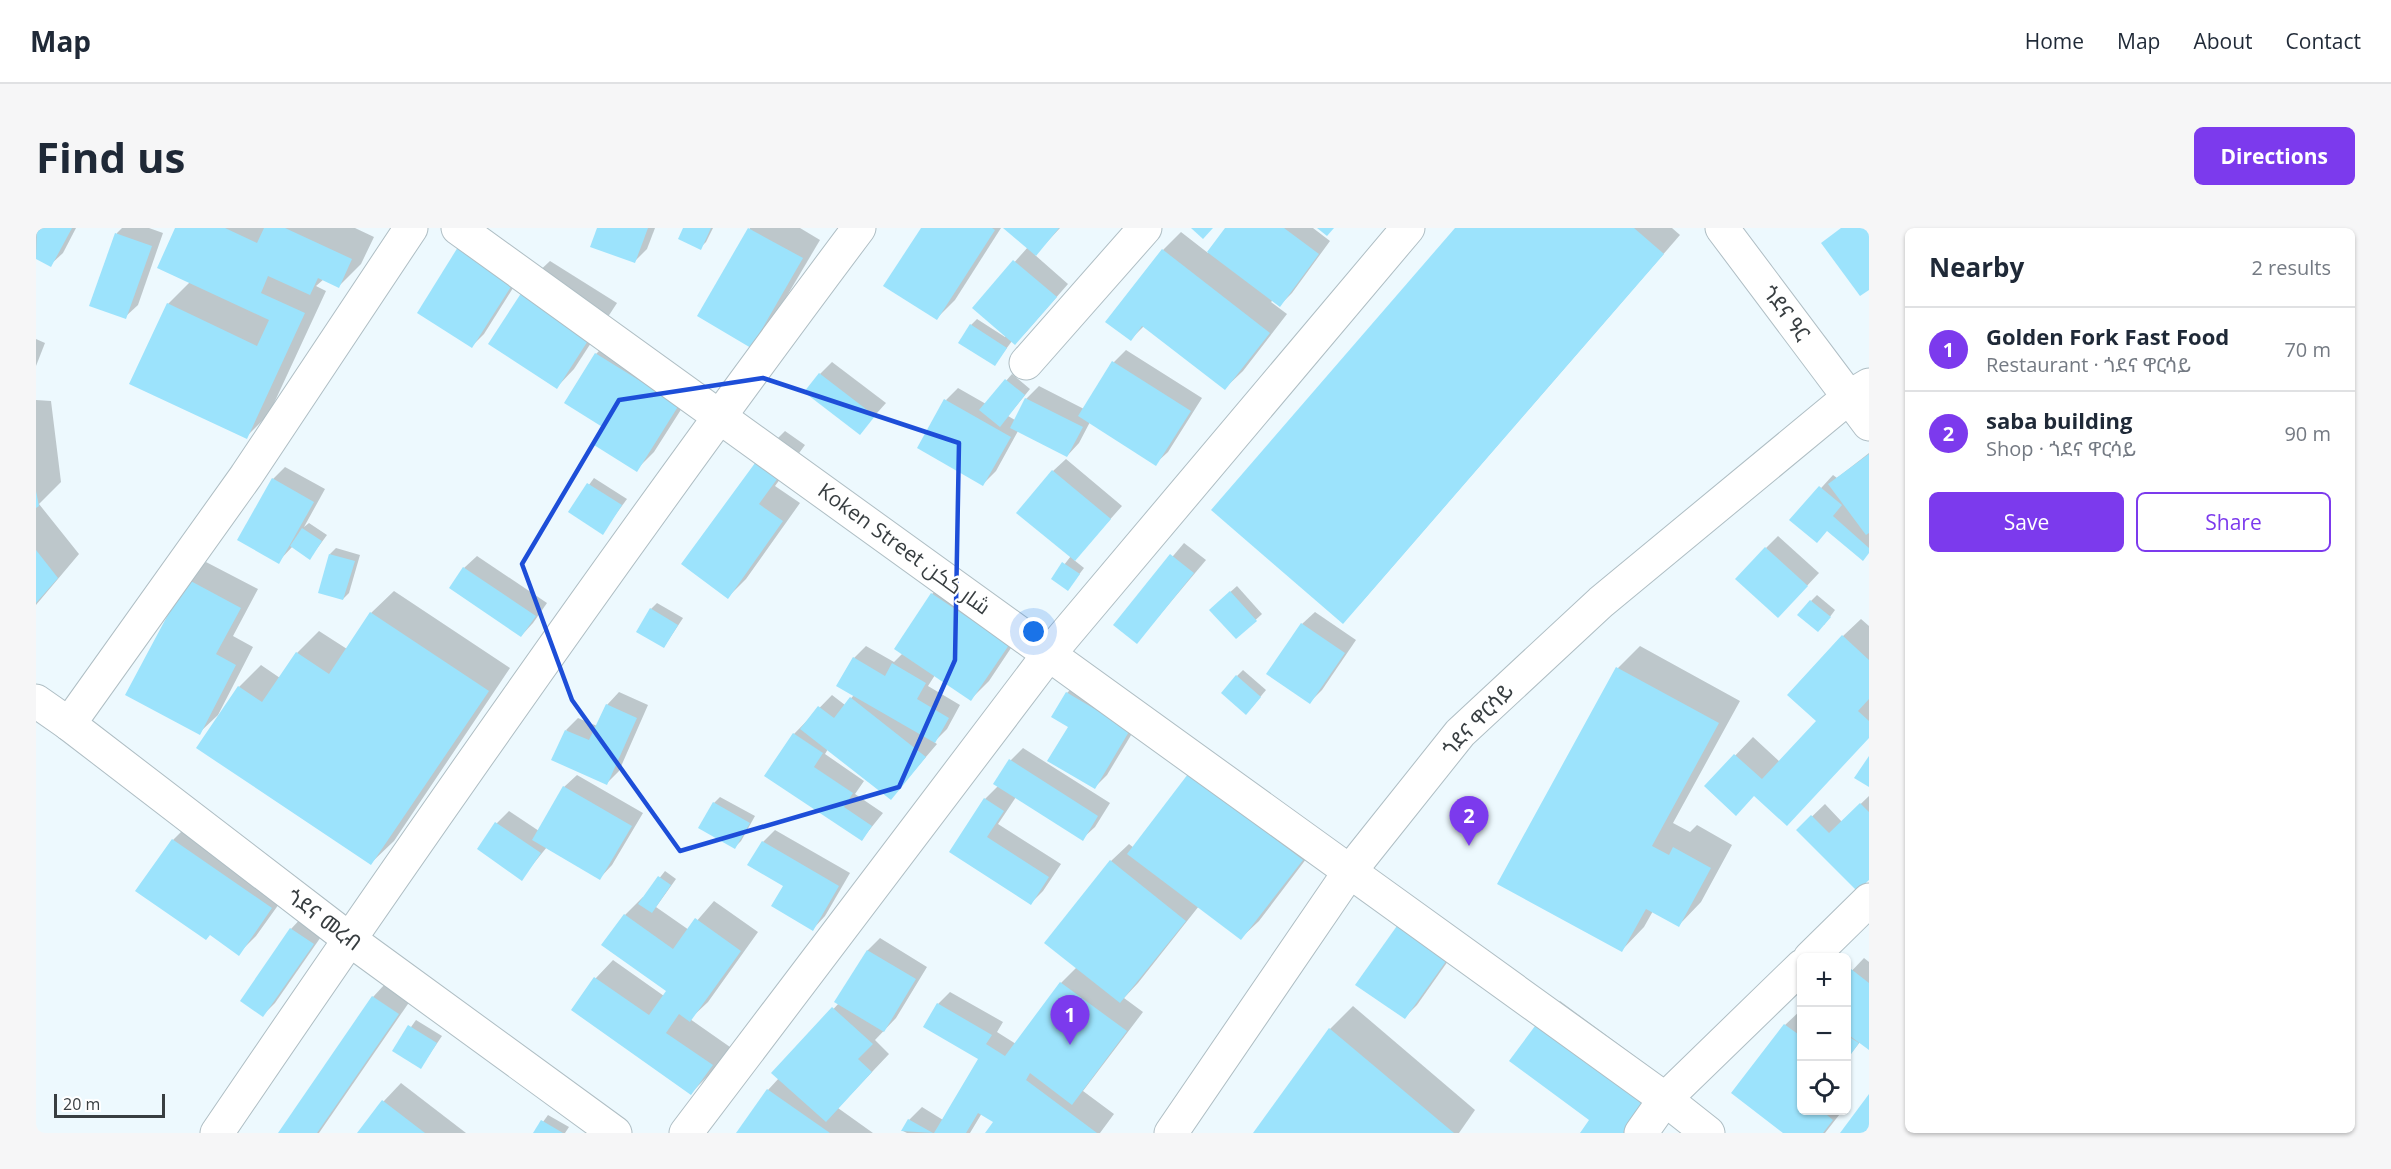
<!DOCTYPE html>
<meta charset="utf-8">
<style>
:root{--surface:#fff;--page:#f6f6f7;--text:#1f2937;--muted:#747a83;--line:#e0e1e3;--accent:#7c3aed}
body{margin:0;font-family:"Open Sans",Cairo,"Noto Sans Ethiopic",sans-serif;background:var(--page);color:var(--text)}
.controls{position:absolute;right:18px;bottom:18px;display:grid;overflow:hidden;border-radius:9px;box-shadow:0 2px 4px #0004}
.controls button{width:54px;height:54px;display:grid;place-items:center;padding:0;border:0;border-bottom:2px solid var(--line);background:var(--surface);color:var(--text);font:30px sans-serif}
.scale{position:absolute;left:18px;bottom:15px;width:111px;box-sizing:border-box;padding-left:6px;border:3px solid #383e41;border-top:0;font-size:16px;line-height:21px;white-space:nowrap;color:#383e41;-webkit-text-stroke:4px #fff;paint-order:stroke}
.you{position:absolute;left:998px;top:404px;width:21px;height:21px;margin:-15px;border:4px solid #fff;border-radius:50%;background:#1a73e8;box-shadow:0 0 0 9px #1a73e833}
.badge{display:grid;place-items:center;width:39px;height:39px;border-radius:50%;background:var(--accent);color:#fff;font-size:20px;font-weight:700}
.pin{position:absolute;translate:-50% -50px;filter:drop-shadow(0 2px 3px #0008)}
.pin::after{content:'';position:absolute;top:32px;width:21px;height:18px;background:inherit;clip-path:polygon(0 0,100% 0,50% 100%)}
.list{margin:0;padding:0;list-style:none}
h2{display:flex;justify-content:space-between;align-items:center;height:78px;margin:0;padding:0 24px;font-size:26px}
h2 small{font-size:20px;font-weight:400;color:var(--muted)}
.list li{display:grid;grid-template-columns:39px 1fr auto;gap:18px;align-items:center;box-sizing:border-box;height:84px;padding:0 24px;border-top:2px solid var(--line)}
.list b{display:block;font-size:22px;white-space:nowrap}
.list p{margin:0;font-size:20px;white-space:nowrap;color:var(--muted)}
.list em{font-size:20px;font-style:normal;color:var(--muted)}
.actions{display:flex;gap:12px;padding:18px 24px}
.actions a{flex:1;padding:14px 0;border:2px solid var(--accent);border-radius:9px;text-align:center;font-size:21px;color:var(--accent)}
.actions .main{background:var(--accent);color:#fff}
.icon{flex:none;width:33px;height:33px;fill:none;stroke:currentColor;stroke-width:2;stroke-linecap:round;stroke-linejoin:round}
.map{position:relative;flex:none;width:1833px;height:905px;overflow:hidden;border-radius:9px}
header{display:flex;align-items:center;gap:36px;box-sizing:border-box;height:84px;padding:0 30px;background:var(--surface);border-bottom:2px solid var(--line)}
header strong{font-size:28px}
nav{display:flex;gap:33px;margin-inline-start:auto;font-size:21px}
.intro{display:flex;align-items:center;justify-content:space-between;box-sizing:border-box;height:144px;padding:0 36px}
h1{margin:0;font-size:42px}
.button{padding:15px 27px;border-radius:9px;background:var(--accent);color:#fff;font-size:21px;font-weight:700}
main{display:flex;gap:36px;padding:0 36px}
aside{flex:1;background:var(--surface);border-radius:9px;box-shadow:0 2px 4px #0004}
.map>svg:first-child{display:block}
</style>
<header>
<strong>Map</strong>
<nav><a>Home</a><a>Map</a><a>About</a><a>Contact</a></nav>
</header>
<div class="intro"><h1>Find us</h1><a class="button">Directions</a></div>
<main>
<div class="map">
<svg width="1833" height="905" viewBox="0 0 1833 905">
<rect width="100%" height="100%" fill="#edf9fe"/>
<!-- shadow -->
<g fill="#0003">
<path d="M2 0H40L27 25 14 37 0 30V4Z"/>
<path d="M86 0H113L127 5 102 77 89 89 55 77 81 5Z"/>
<path d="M141 0H319L338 9 325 36 303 58 288 51 280 58 290 63 233 186 210 209 132 76 154 54Z"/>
<path d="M563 0H619L611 21 599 33Z"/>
<path d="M649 0H677L670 14 664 20Z"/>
<path d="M714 0H764L784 12 732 100 714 118 663 87Z"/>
<path d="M886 0H965L919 72 901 90Z"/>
<path d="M970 0H1024L999 27 1032 56 991 103 979 115 976 113 959 136 935 97 941 91 969 109 970 108 938 80 992 19Z"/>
<path d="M1191 0H1277L1294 13 1256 65 1244 77 1237 72 1235 74 1251 86 1207 143 1189 160 1108 98 1095 111 1127 22 1145 4 1172 25Z"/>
<path d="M1422 0H1636L1644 7 1324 376Z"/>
<path d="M514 33 581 75 538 141 521 159 496 50Z"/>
<path d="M489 41 448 106 436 118 383 85Z"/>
<path d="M578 108 660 158 618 224 600 242 570 200 530 174 560 126Z"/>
<path d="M0 111 9 115 0 138Z"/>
<path d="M1090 122 1166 170 1132 224 1119 236 1054 194 1043 215 1031 228 982 203 960 243 947 256 910 172 922 160 950 176 976 146 994 161 972 188 979 192 990 171 1003 158 1048 181 1078 134Z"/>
<path d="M796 134 850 175 823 205 784 146Z"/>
<path d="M0 172 15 173 25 254 3 276 43 326 0 377Z"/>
<path d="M749 203 769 217 739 258 764 275 710 351 692 369 731 221Z"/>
<path d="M1833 225V325L1792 302 1756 292 1797 247 1801 250Z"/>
<path d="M1030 231 1086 278 1038 332 1048 340 1032 361 1017 351 1035 328 1017 243Z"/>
<path d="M249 239 289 261 268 299 273 295 291 307 274 330 257 318 242 334 237 251Z"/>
<path d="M558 250 591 271 566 305 534 283Z"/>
<path d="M1742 308 1783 345 1754 376 1730 320Z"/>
<path d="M1148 315 1170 332 1101 414 1079 397Z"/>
<path d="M300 320 324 327 313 365 307 371 294 326Z"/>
<path d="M441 328 511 375 497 395 485 408 428 340Z"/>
<path d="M170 334 222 361 197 408 217 419 182 487 163 505 152 352Z"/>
<path d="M914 349 989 399 953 453 935 471 899 447 892 458 924 477 911 501 898 514 901 516 855 570 792 521 789 526 828 553 819 566 847 585 826 611 730 547 758 506 796 467 809 477 818 467V430L830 418 858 434 867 425 896 366Z"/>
<path d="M1201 358 1226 386 1201 409 1181 376Z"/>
<path d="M358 363 474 440 358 613 335 635 203 459 225 437 244 450 261 425 283 403 311 421 335 385Z"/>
<path d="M1781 367 1799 382 1788 397 1775 373Z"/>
<path d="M621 375 647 390 628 419 615 381Z"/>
<path d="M1279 384 1320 412 1286 462 1274 474 1266 396Z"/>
<path d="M1825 391 1833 398V509L1719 566 1670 558 1717 509 1744 534 1782 493 1807 408Z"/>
<path d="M1604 418 1704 473 1637 595 1654 604 1661 597 1696 617 1665 674 1643 697 1617 683 1608 699 1586 722 1582 440Z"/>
<path d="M1207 442 1230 462 1216 479 1201 448Z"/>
<path d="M1043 453 1106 489 1071 547 1059 559 1034 498 1031 465Z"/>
<path d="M583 464 612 477 583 543 571 555 530 502 542 490 561 498 571 477Z"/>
<path d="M987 520 1074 575 1059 599 1046 611 980 569 962 596 1025 636 1007 663 995 675 915 624 949 571 962 558 975 532Z"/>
<path d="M541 547 607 585 576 637 564 650 511 619 485 651 443 621 461 595 473 583 503 603 528 559Z"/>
<path d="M1153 547 1283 614 1223 693 1205 710 1163 678 1102 755 1088 770 1107 784 1047 863 1078 886 1064 905H950L959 893 946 885 934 905H871L867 903 873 892 886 879 907 892 944 831 902 776 914 764 967 794 961 804 980 816 1025 755 1041 739 1075 633 1093 616 1098 620Z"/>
<path d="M1833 568V650L1762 602 1789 576 1806 594Z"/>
<path d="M684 569 719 588 705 613 699 619 678 575Z"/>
<path d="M155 594 253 662 220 708 202 726 174 706 101 662 137 612Z"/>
<path d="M739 602 814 645 789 688 777 701 749 658 727 614Z"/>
<path d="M629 643 640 651 620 679 653 702 678 673 722 704 672 774 654 791 694 819 673 847 655 865 537 781 560 750 577 732 628 768 632 762 589 687 607 669 608 670Z"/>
<path d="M267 688 289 703 239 775 227 787 206 773 255 701Z"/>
<path d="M1429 709 1381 777 1369 789 1322 756Z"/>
<path d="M844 710 891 739 860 790 839 812 853 826 802 880 837 905H702L732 862 743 850 738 845 803 775 832 722Z"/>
<path d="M1828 730 1833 734V820L1824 814 1810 832V749Z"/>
<path d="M349 756 374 773 283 905H243L337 769Z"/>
<path d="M1524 773 1634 854 1546 905 1555 892 1507 791Z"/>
<path d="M1317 778 1439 882 1423 905H1218L1294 801Z"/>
<path d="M1766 781V882H1807L1789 905H1750L1749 797Z"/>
<path d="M380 792 406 808 385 839 358 823Z"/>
<path d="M365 855 430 905H323L348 873Z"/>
<path d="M512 887 533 899 529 905H499Z"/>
</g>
<!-- building -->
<g fill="#9ce3fc">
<path d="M1 0H36L15 39 0 31Z"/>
<path d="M139 0H189L221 15 228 0H249L316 31 303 60 282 50 274 67 232 48 225 65 269 85 211 211 93 156 131 75 221 118 233 92 121 40Z"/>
<path d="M561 0H612L599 35 554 19Z"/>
<path d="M647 0H675L665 22 642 11Z"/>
<path d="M712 0 767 30 715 120 661 88Z"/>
<path d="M885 0H956L959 2 901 92 847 58Z"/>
<path d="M967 0H1023L1000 28Z"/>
<path d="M1155 0H1177L1167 11Z"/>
<path d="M1189 0H1248L1283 26 1244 79 1171 24Z"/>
<path d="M1281 0H1298L1291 8Z"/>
<path d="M1419 0H1598L1628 26 1307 396 1175 282Z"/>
<path d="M1805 0H1833V62L1824 68 1785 15Z"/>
<path d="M79 5 116 18 90 91 53 78Z"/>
<path d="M422 19 478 54 436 120 381 85Z"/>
<path d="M1126 21 1234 105 1189 162 1106 98 1095 113 1069 94Z"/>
<path d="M977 32 1021 69 979 117 936 80Z"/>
<path d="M495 50 564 94 521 161 452 116Z"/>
<path d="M934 96 971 120 959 138 922 115Z"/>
<path d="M559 125 643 177 601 244 558 217 568 200 528 175Z"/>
<path d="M1076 133 1155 183 1120 238 1042 188Z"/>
<path d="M783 145 839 188 824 207 768 164Z"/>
<path d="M969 151 989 167 964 199 943 182Z"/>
<path d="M989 170 1047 199 1031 229 974 200Z"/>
<path d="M908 171 975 209 947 258 881 220Z"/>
<path d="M730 220 752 236 723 276 747 293 692 371 645 336Z"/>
<path d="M1833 226V305L1830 307 1792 256Z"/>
<path d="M1016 242 1075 291 1039 333 980 285Z"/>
<path d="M236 250 278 274 243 336 201 312Z"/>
<path d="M551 255 586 277 567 307 532 284Z"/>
<path d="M1783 258 1806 277 1797 288 1833 320V325L1827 333 1791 303 1781 315 1753 292Z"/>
<path d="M0 263 3 278 0 280Z"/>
<path d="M266 300 286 313 274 332 254 318Z"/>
<path d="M1729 319 1772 358 1742 390 1699 351Z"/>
<path d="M0 322 22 350 0 375Z"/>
<path d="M293 326 319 333 307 372 282 365Z"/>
<path d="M1134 326 1158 345 1101 416 1077 397Z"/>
<path d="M1026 334 1044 346 1032 363 1015 351Z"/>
<path d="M427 339 500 388 485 409 413 360Z"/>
<path d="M151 351 205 380 180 426 200 437 164 507 89 467Z"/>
<path d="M1194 363 1221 393 1200 411 1173 382Z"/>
<path d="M895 365 973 417 935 473 858 421Z"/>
<path d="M1774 372 1795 389 1782 404 1761 387Z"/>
<path d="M614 380 642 397 628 420 600 404Z"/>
<path d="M334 384 453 463 335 637 160 520 202 458 226 474 260 424 293 446Z"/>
<path d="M1265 395 1309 425 1274 476 1230 446Z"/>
<path d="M1806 407 1833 432V471L1822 483 1833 493V510L1751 598 1718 568 1700 588 1668 558 1698 526 1726 551 1780 493 1751 467Z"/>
<path d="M817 429 849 448 856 435 890 455 881 471 913 490 899 515 800 458Z"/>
<path d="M1580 439 1683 495 1616 618 1633 627 1637 619 1675 640 1643 699 1610 681 1586 724 1461 656Z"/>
<path d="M1200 447 1225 469 1210 487 1185 465Z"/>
<path d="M1030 464 1094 502 1059 561 1011 533 1032 499 1015 489Z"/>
<path d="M814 469 890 529 855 572 764 501 782 478 798 490Z"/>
<path d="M570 476 601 490 571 557 515 532 529 502 553 512Z"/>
<path d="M757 505 787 525 778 539 817 565 808 579 836 598 826 613 728 548Z"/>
<path d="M1833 528V559L1818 550Z"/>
<path d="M973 531 1062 588 1047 613 957 556Z"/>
<path d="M1152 546 1267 632 1205 712 1091 626Z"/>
<path d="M527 558 596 598 564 652 496 612Z"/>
<path d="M948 570 968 583 951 609 1013 649 995 677 913 624Z"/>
<path d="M677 574 714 595 699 621 662 600Z"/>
<path d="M1824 575 1833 584V652L1821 663 1760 602 1775 587 1793 605Z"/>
<path d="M459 594 505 625 486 653 441 621Z"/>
<path d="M136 611 236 680 203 728 174 707 170 712 99 663Z"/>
<path d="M726 613 803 658 777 703 735 678 747 658 711 637Z"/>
<path d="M1074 632 1150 693 1084 775 1008 715Z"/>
<path d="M622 648 635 657 616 685 602 676Z"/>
<path d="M588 686 637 721 659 690 705 723 654 794 643 786 630 805 677 837 655 867 535 782 558 749 613 787 630 763 565 717Z"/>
<path d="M1368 688 1418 722 1369 791 1319 757Z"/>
<path d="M254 700 278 716 227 789 204 773Z"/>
<path d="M831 722 880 751 848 804 798 774Z"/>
<path d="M1815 741 1833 755V822L1810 805V747Z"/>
<path d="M1024 754 1091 803 1036 877 994 845 990 852 1061 905H949L957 894 942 885 930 905H898L942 831 887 799 901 775 956 807 950 816 969 828Z"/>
<path d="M336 768 363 786 281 905H242Z"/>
<path d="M796 779 837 816 822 831 836 844 790 894 735 845Z"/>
<path d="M1505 790 1618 873 1594 905H1544L1553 892 1473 833Z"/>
<path d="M1748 796 1766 809V882H1785L1797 892 1787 905H1747L1695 865Z"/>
<path d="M372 797 401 815 385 841 356 823Z"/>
<path d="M1293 800 1418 905H1217Z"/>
<path d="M1810 807 1823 815 1810 833Z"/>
<path d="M731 861 794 905H700Z"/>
<path d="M1833 866V905H1804Z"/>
<path d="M346 872 389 905H321Z"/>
<path d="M872 891 897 905 865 903Z"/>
<path d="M505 892 527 905H497Z"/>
</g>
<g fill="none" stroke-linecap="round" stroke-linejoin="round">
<!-- street casing -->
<g stroke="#afbec4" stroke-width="35">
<g id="street">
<path d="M422 0 1629 871 1672 905"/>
<path d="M1686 0 1833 196"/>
<path d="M990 135 1109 0"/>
<path d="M0 473 33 496 313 711 579 905"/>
<path d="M33 496 210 248 375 0"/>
<path d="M1774 730 1833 672"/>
<path d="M181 905C389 599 601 296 823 0"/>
<path d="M650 905 1013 426 1372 0"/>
<path d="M1605 905 1629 871 1766 738"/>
</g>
</g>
<!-- secondary casing -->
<g stroke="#afbec4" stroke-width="35">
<path id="secondary" d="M1135 905 1314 643 1424 505 1565 374 1813 169 1833 157"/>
</g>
<!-- street -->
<use href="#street" stroke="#fff" stroke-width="33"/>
<!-- secondary -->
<use href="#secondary" stroke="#fff" stroke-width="33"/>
</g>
<!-- marked area -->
<path fill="none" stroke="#1d4ed8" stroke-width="4.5" stroke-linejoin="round" d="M727 150 923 215 919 432 863 559 644 623 536 472 486 336 583 172Z"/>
<g text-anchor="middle" stroke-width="4.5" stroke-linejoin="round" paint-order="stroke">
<!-- street labels -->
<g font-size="21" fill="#383e41" stroke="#fff">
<text transform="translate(1750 85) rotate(53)" y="7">ጎደና ዓር</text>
<text transform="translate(868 321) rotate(36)" y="7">Koken Street شار ككن</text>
<text transform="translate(1442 492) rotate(-46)" y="7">ጎደና ዋርሳይ</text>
<text transform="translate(288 692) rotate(37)" y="7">ጎደና መረብ</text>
</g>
</g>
</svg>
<div class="controls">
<button>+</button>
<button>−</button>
<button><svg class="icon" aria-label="locate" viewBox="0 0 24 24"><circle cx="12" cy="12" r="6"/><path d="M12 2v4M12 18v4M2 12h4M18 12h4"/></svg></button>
</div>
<div class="scale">20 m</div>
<div class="you"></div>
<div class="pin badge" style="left:1034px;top:817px">1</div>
<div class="pin badge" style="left:1433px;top:618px">2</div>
</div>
<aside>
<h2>Nearby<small>2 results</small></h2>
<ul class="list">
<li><span class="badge">1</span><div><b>Golden Fork Fast Food</b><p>Restaurant · ጎደና ዋርሳይ</p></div><em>70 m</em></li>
<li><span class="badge">2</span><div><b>saba building</b><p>Shop · ጎደና ዋርሳይ</p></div><em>90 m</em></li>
</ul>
<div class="actions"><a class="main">Save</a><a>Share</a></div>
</aside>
</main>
